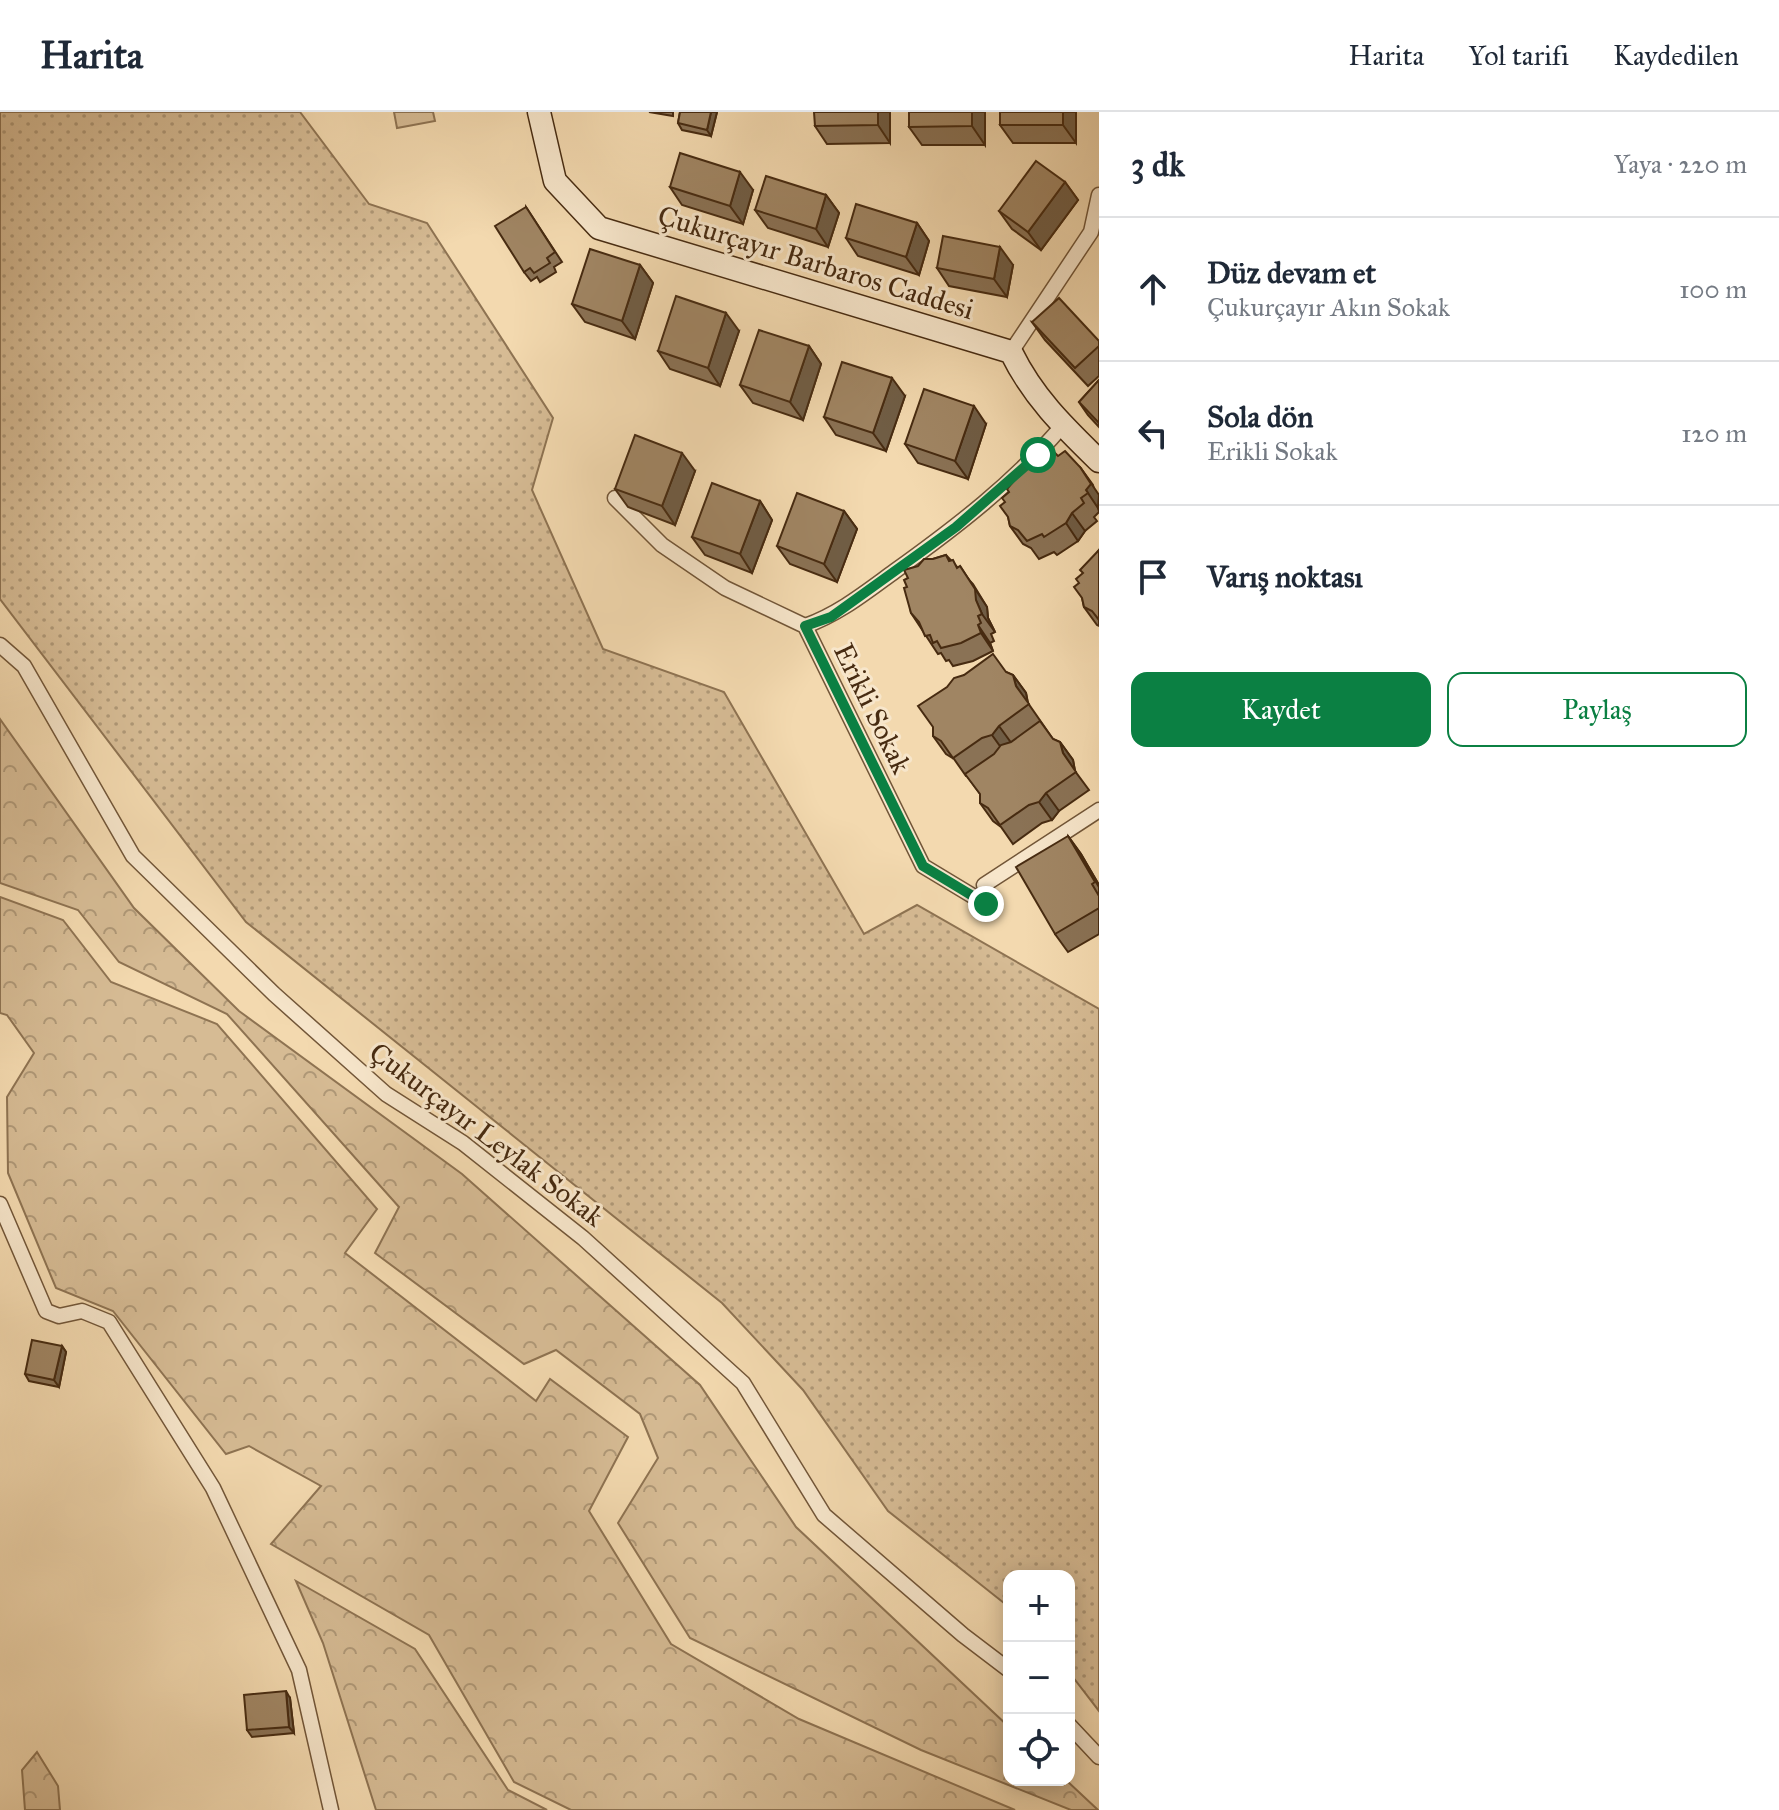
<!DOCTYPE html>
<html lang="tr">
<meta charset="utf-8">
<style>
:root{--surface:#fff;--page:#f2f2f3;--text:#1f2937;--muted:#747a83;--line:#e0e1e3;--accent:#0b8043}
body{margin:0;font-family:"IM FELL Great Primer",serif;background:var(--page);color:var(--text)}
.controls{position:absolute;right:24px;bottom:24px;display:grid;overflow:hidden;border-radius:16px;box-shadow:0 4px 20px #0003}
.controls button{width:72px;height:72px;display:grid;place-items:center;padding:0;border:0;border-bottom:2px solid var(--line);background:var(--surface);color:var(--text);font:40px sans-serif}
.stop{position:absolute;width:24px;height:24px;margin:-18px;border:6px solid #0b8043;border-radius:50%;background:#fff}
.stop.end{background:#0b8043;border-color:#fff;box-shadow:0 2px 8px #0008}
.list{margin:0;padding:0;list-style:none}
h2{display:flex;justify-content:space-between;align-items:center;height:104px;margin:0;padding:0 32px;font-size:34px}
h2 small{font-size:26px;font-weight:400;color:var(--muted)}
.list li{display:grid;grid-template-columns:52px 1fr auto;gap:24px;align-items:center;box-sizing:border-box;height:144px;padding:0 32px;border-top:2px solid var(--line)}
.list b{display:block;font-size:30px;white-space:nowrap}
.list p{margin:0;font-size:26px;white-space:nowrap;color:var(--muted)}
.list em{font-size:26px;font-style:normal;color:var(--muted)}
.actions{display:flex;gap:16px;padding:24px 32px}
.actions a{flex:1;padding:18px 0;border:2px solid var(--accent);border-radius:16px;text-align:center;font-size:28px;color:var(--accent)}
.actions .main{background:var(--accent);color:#fff}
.icon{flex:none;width:44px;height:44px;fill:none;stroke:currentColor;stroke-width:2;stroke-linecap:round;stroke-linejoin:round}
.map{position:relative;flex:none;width:1099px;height:1698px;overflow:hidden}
header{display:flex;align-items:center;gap:48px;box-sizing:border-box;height:112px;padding:0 40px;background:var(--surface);border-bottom:2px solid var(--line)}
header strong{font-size:38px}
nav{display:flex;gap:44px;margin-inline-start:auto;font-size:28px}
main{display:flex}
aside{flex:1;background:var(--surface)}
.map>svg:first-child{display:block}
</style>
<header>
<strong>Harita</strong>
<nav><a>Harita</a><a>Yol tarifi</a><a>Kaydedilen</a></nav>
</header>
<main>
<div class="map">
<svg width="1099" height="1698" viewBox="0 0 1099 1698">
<defs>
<pattern id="grass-dots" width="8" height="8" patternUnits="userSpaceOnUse" patternTransform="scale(2)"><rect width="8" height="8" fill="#d6bb94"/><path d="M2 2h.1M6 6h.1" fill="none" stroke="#af9877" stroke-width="1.8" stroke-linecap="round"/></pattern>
<pattern id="forest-crowns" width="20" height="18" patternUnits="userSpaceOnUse" patternTransform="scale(2)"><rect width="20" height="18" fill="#d6bb94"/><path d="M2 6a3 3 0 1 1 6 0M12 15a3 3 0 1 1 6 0" fill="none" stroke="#af9877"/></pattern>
</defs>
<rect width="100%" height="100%" fill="#f3d9af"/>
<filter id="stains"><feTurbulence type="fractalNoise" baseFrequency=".0025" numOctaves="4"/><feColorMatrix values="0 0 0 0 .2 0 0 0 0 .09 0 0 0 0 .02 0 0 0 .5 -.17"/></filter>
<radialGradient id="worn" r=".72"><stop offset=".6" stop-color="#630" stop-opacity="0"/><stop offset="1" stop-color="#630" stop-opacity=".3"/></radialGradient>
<!-- grass -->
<path fill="url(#grass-dots)" stroke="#8e7352" stroke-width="2" d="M0 0H300L369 92 427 111 553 306 532 378 603 537 724 580 864 822 917 793 1099 897V1599L1069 1560V1464H1009V1495L888 1399 803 1278 722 1191 246 810 0 487Z"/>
<!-- forest -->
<g fill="url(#forest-crowns)" stroke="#8e7352" stroke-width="2">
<path d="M0 607 134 796 239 899 462 1062 700 1273 796 1415 1009 1615V1668H1066L1098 1698H1071L921 1638 690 1526 618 1411 658 1346 640 1302 556 1238 524 1252 375 1141 399 1095 227 902 119 850 78 798 0 771Z"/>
<path d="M0 785 63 808 111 870 217 912 377 1097 345 1141 536 1289 550 1267 628 1325 589 1399 671 1532 799 1607 1015 1698H571L514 1670 429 1523 271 1432 321 1374 249 1334 226 1342 113 1199 56 1176 8 1061 7 985 34 941 7 903 0 901Z"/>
<path d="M296 1469 415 1537 508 1678 547 1698H376L323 1531Z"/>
<path d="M37 1640 58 1674 60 1698H25L22 1658Z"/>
</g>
<!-- green -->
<path fill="#d6bb94" stroke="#8e7352" stroke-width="2" d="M394 0H433L435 9 397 16Z"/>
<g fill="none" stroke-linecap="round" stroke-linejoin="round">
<!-- street casing -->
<g stroke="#725638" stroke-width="17">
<g id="street">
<path d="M1011 240 1091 120 1099 83"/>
<path d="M615 386 662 433 725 476 805 514 923 754 986 792"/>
<path d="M805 514C839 502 866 480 895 459 955 416 1015 370 1063 313"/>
<path d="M0 533 24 554 133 744 274 882 386 982 463 1031 583 1126 743 1271 824 1403 963 1523 1009 1558"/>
<path d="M984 773 1099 698"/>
<path d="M0 1092 46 1199 59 1204 82 1199 109 1210 213 1376 299 1558 331 1698"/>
<path d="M1069 1613 1099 1645"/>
</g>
</g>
<!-- secondary casing -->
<g stroke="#472b11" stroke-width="25">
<path id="secondary" d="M539 0 555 69 599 116 1011 240C1033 285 1063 314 1099 349"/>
</g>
<!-- street -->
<use href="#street" stroke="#f7e6cb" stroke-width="14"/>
<!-- secondary -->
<use href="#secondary" stroke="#f7e6cb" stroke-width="22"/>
</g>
<!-- wall -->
<g fill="#8a7255" stroke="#472b11" stroke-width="2">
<path d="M649 0H673V4Z"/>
<path d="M680 0H717L711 24 682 18 678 11Z"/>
<path d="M890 0V31L827 32 815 14Z"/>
<path d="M985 0V33H922L909 15Z"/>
<path d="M1076 0V31H1013L1000 13Z"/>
<path d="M1065 70 1078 88 1041 138 1012 117 999 99Z"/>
<path d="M670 75 753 78 743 112 682 93Z"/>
<path d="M826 83 839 101 828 135 768 116 755 98Z"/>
<path d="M526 95 562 150 554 155 556 160 540 170 537 165 531 169 524 160Z"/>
<path d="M917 111 929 129 919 163 858 144 846 126Z"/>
<path d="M640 153 653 171 635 227 585 210 572 192Z"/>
<path d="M1013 153 1007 185 949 174 937 156Z"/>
<path d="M1032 210 1099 229V264L1088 274 1045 228Z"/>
<path d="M739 219 720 274 670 257 658 239Z"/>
<path d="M809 234 821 252 803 308 753 291 740 273Z"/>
<path d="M1099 268V315L1088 303 1079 290Z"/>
<path d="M905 284 886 339 836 323 824 305Z"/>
<path d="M986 312 968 367 918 351 905 332Z"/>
<path d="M1058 344 1080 355 1093 373 1099 400 1094 405 1097 409 1085 419 1078 429 1057 443 1054 440 1039 447 1031 436 1023 432 1010 414 1005 390 1050 346Z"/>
<path d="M695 359 675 413 628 395 615 377Z"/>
<path d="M760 389 772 408 752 461 705 443 692 425Z"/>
<path d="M844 399 857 417 837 470 790 452 777 434Z"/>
<path d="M1099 438V514L1097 513 1084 495 1079 471 1083 462Z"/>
<path d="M946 443 973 472 987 495 988 506 995 520 991 522 994 529 990 531 993 539 973 549 953 554 949 548 946 549 941 541 938 542 911 501 907 475 933 447Z"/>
<path d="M1006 560 1013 563 1026 581 1028 591 1053 627 1060 630 1073 648 1075 659 1089 678 1059 699 1052 708 1042 711 1013 732 1001 715 993 709 980 691V682L967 664H966L954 647 946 642 933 624V615Z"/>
<path d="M1068 724 1081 742 1099 773V822L1068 840 1055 822Z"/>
<path d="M62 1234 66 1240 59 1275 29 1269 25 1262Z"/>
<path d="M290 1586 294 1621 252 1625 247 1618Z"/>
</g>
<!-- shaded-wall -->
<g fill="#705d45" stroke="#472b11" stroke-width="2">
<path d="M711 0H717L711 24 707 18Z"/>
<path d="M878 0H890V31L878 13Z"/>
<path d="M972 0H985V33L972 14Z"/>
<path d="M1063 0H1076V31L1063 13Z"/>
<path d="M740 60 753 78 743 112 730 94Z"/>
<path d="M1065 70 1078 88 1041 138 1028 120Z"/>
<path d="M826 83 839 101 828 135 816 117Z"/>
<path d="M917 111 929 129 919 163 906 145Z"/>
<path d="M1000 135 1013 153 1007 185 994 167Z"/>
<path d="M640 153 653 171 635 227 622 209Z"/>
<path d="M726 201 739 219 720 274 708 256Z"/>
<path d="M809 234 821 252 803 308 790 290Z"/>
<path d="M892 266 905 284 886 339 873 321Z"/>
<path d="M974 294 986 312 968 367 955 349Z"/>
<path d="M682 341 695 359 675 413 662 394Z"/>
<path d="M1080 355 1099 383 1098 396 1086 378Z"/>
<path d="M760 389 772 408 752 461 740 442Z"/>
<path d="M844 399 857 417 837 470 824 452Z"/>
<path d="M1072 401 1085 419 1078 429 1066 411Z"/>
<path d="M960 454 987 495 988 506 995 520 982 502Z"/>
<path d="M978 513 990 531 993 539 981 521Z"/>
<path d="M1013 563 1026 581 1028 592 1016 574Z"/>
<path d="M999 614 1012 632 1005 641 992 623Z"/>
<path d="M1060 630 1073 648 1075 659 1063 641Z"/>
<path d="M1046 681 1059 699 1052 708 1039 690Z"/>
<path d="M1068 724 1081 742 1099 773V775Z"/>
<path d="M62 1234 66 1240 59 1275 54 1268Z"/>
<path d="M286 1579 290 1586 294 1621 289 1615Z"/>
</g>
<!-- building -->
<g fill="#a08563" stroke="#472b11" stroke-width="2">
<path d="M680 0H711L707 18 678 11Z"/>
<path d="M814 0H878V13L815 14Z"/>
<path d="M909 0H972V14L909 15Z"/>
<rect x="1000" y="0" width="63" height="13"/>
<path d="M680 41 740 60 730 94 670 75Z"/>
<path d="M1036 49 1065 70 1028 120 999 99Z"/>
<path d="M766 64 826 83 816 117 755 98Z"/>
<path d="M856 92 917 111 906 145 846 126Z"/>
<path d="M526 95 555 140 547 146 550 151 534 161 530 156 524 160 495 114Z"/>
<path d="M943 124 1000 135 994 167 937 156Z"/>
<path d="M590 137 640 153 622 209 572 192Z"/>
<path d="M676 184 726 201 708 256 658 239Z"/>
<path d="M1059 186 1099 229V234L1075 256 1032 210Z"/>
<path d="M759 218 809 234 790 290 740 273Z"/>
<path d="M842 250 892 266 873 321 824 305Z"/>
<path d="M1099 268V311L1079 290Z"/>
<path d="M924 277 974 294 955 349 905 332Z"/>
<path d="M635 323 682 341 662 394 615 377Z"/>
<path d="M1065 339 1080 355 1091 372 1086 378 1088 381 1081 386 1084 391 1072 401 1066 411 1044 425 1042 422 1027 429 1018 418 1010 414 1008 405 1000 394 1005 390 1002 386 1009 380 1007 377 1025 356 1035 353 1046 342 1050 346 1055 341 1058 344Z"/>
<path d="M712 371 760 389 740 442 692 425Z"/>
<path d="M797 381 844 399 824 452 777 434Z"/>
<path d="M1099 438V508L1092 499 1084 495 1082 486 1074 475 1079 471 1076 467 1083 461 1080 458Z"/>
<path d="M946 443 949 449 953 448 957 456 960 454 975 477 976 488 982 502 978 504 981 511 978 513 981 521 961 531 941 536 937 529 933 531 930 523 925 524 919 510 911 501 904 476 907 475 904 468 908 466 904 458 918 454 924 447H933Z"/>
<path d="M993 542 1006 560 1013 563 1016 574 1029 592 999 614 992 623 982 626 953 646 941 629 933 624V615L918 594 947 575 954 566 964 563Z"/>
<path d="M1040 609 1053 627 1060 630 1063 641 1076 660 1046 681 1039 690 1029 693 1000 713 988 696 980 691V682L965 662 994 642 1001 633 1011 630Z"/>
<path d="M1068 724 1095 770 1092 772 1099 784V796L1055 822 1016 755Z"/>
<path d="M32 1228 62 1234 54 1268 25 1262Z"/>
<path d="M286 1579 289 1615 247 1618 244 1583Z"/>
</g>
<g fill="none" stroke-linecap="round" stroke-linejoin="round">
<!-- route -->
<path stroke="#0b8043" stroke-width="10" d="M986 792 923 754 805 514 831 505 956 415 1038 343"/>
</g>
<g text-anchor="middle" stroke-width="6" stroke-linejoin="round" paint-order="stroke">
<!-- street labels -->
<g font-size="28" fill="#472b11" stroke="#f7e6cb">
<text transform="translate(816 150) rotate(17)" y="10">Çukurçayır Barbaros Caddesi</text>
<text transform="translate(873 596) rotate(64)" y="10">Erikli Sokak</text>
<text transform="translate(487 1022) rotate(37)" y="10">Çukurçayır Leylak Sokak</text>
</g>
</g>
<rect width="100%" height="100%" filter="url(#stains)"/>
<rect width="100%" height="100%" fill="url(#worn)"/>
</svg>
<div class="controls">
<button>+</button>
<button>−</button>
<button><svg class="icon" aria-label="locate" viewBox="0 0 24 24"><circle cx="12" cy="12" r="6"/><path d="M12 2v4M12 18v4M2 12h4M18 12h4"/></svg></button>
</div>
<div class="stop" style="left:1038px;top:343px"></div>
<div class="stop end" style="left:986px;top:792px"></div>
</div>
<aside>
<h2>3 dk<small>Yaya · 220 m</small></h2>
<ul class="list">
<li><svg class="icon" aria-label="ahead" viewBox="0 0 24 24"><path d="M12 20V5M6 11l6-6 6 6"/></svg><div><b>Düz devam et</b><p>Çukurçayır Akın Sokak</p></div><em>100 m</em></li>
<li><svg class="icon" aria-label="left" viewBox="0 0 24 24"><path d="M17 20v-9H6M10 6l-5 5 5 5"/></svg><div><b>Sola dön</b><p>Erikli Sokak</p></div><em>120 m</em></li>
<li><svg class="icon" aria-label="arrive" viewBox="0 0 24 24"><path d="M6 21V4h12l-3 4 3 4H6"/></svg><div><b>Varış noktası</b></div></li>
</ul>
<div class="actions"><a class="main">Kaydet</a><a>Paylaş</a></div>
</aside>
</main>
